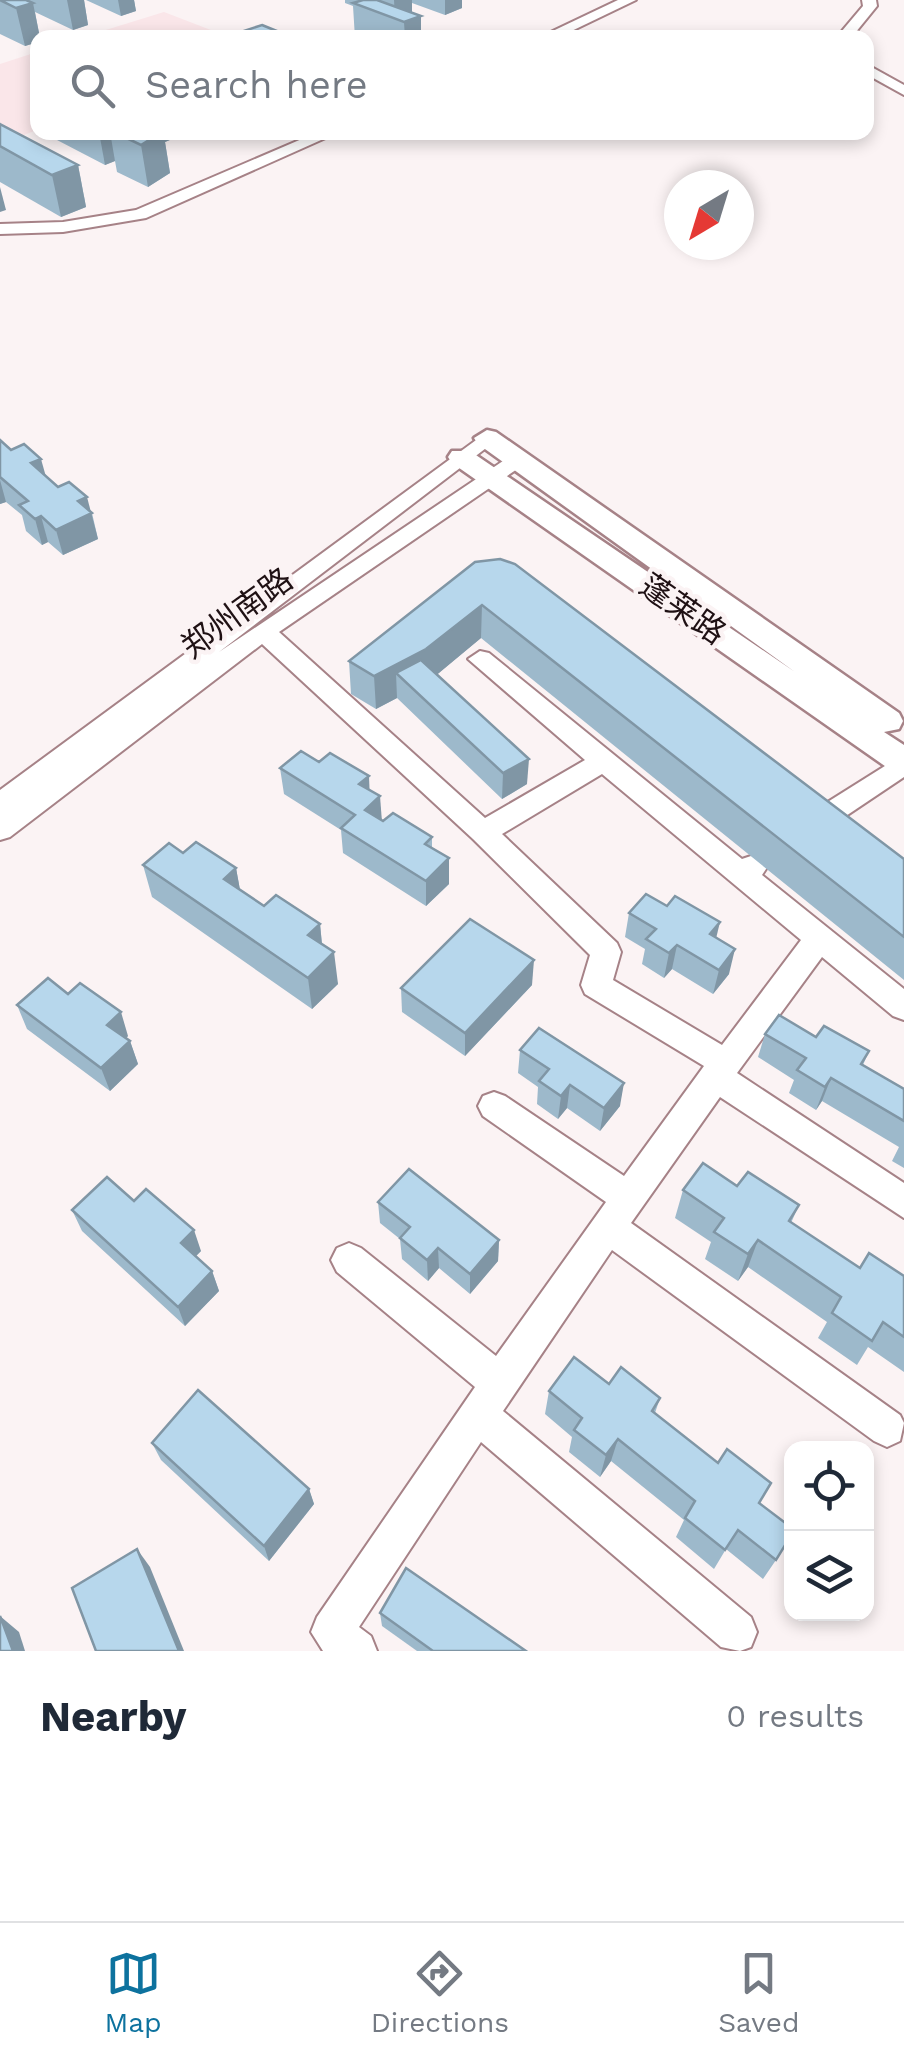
<!DOCTYPE html>
<meta charset="utf-8">
<style>
:root{--surface:#fff;--page:#f6f6f7;--text:#1f2937;--muted:#747a83;--line:#e0e1e3;--accent:#0d729e}
body{margin:0;font-family:"Work Sans","Noto Sans SC",sans-serif;background:var(--page);color:var(--text)}
.controls{position:absolute;right:30px;bottom:30px;display:grid;overflow:hidden;border-radius:20px;box-shadow:0 5px 15px #0003}
.controls button{width:90px;height:90px;display:grid;place-items:center;padding:0;border:0;border-bottom:2px solid var(--line);background:var(--surface);color:var(--text);font:50px sans-serif}
.compass{position:absolute;left:664px;top:170px;width:90px;height:90px;border-radius:50%;background:var(--surface);box-shadow:0 5px 15px #0003;rotate:218deg}
.list{margin:0;padding:0;list-style:none}
h2{display:flex;justify-content:space-between;align-items:center;height:130px;margin:0;padding:0 40px;font-size:42px}
h2 small{font-size:32px;font-weight:400;color:var(--muted)}
.icon{flex:none;width:55px;height:55px;fill:none;stroke:currentColor;stroke-width:2;stroke-linecap:round;stroke-linejoin:round}
.map{position:relative;flex:none;width:904px;height:1651px;overflow:hidden}
.search{position:absolute;background:var(--surface);box-shadow:0 5px 15px #0003;left:30px;right:30px;top:30px;height:110px;display:flex;align-items:center;gap:25px;box-sizing:border-box;padding:0 35px;border-radius:20px;color:var(--muted);font-size:38px}
.sheet{height:270px;background:var(--surface)}
nav{display:flex;justify-content:space-around;align-items:center;box-sizing:border-box;height:140px;border-top:2px solid var(--line);background:var(--surface);font-size:28px;color:var(--muted)}
nav a{display:grid;justify-items:center;gap:5px}
nav .on{color:var(--accent)}
.map>svg:first-child{display:block}
</style>
<div class="map">
<svg width="904" height="1651" viewBox="0 0 904 1651">
<rect width="100%" height="100%" fill="#fbf3f4"/>
<!-- built -->
<g fill="#fae6e9">
<path d="M164 12 229 37H83Z"/>
<path d="M37 52V130L0 144V64Z"/>
</g>
<g fill="none" stroke-linecap="round" stroke-linejoin="round">
<!-- minor casing -->
<g stroke="#a68287" stroke-width="4">
<g id="minor">
<path d="M618 0H636L557 38H538Z"/>
<path d="M862 0H876L877 6 851 38H836L863 6Z"/>
<path d="M866 64 904 85V95L866 74Z"/>
<path d="M318 132H339L146 218 63 232 0 234V224L63 222 136 210Z"/>
<path d="M487 432 497 438 494 442 219 652 512 455H526L530 459 526 463 279 632 485 818 585 760 468 659 480 651 489 653 742 859 754 855 764 858 768 866 762 875 904 989V1020L893 1016 822 957 737 1073 904 1183V1218L720 1097 631 1223 900 1415 904 1423 900 1441 887 1447 874 1441 612 1250 503 1411 751 1617 757 1632 751 1647 740 1651 721 1647 481 1442 359 1627 371 1636 377 1651H323L311 1632 317 1617 475 1387 337 1272 331 1260 337 1248 349 1243 361 1248 496 1356 606 1202 483 1116 478 1106 483 1096 494 1092 505 1096 624 1176 704 1066 585 994 581 985 590 955 473 839 262 644 10 837 0 840V790ZM602 774 801 940 722 1045 613 980 621 952 617 943 502 834Z"/>
<path d="M904 754V777L819 834 809 837 799 834 795 827 799 820Z"/>
</g>
</g>
<!-- major casing -->
<g stroke="#a68287" stroke-width="5">
<path id="major" d="M487 430 496 432 899 713 903 721 899 729 884 732 904 745V774L892 771 452 463 448 457 452 451H470L795 672 478 444 474 438Z"/>
</g>
<!-- minor -->
<use href="#minor" fill="#fff" fill-rule="evenodd"/>
<!-- major -->
<use href="#major" fill="#fff" fill-rule="evenodd"/>
</g>
<!-- wall -->
<g fill="#9db9cb">
<path d="M0 0H84L88 25 73 30 35 12 40 38H38V42L25 46 0 34Z"/>
<path d="M86 0H134L136 11 121 16Z"/>
<path d="M345 0H462V8L445 15 412 3V13L421 38H355L353 6 345 3Z"/>
<path d="M244 31 294 38H245Z"/>
<path d="M0 124 78 165 86 207 61 217 0 182Z"/>
<path d="M56 132H177V137L165 142 170 173 148 187 117 172 115 161 105 165 57 140Z"/>
<path d="M0 440 92 513 98 539 63 555 48 542 42 545 26 531 22 515 6 502 0 504Z"/>
<path d="M475 562 904 859V980L481 638 436 675 527 784 502 799 397 698 376 709 351 694 349 661Z"/>
<path d="M280 768 370 790 382 820 432 837V848L449 858V884L426 906 343 853 341 830 284 794Z"/>
<path d="M183 853 236 868 240 890 264 906 320 924 322 944 338 984 312 1009 152 897 143 865Z"/>
<path d="M629 913 716 938 729 974 713 994 672 969 664 978 642 964 645 949 625 937Z"/>
<path d="M532 985 465 1056 402 1012 401 988Z"/>
<path d="M17 1005 128 1036 126 1038 130 1041 138 1064 110 1091 27 1029Z"/>
<path d="M765 1034 816 1037 869 1051 863 1065 904 1089V1168L892 1161 899 1147 822 1101 816 1110 789 1093 794 1080 758 1057Z"/>
<path d="M520 1050 620 1106 600 1131 567 1108 558 1119 537 1104 538 1087 518 1073Z"/>
<path d="M737 1186 799 1205 791 1223 860 1268 904 1276V1372L868 1347 857 1365 818 1338 827 1322 748 1267 738 1281 705 1259 711 1242 675 1218 683 1190Z"/>
<path d="M378 1202 499 1240 498 1261 470 1294 439 1268 428 1281 402 1259 400 1239 380 1223Z"/>
<path d="M72 1210 201 1251 196 1256 212 1271 219 1291 185 1326 82 1231Z"/>
<path d="M549 1391 660 1398 655 1413 759 1503 776 1560 763 1579 726 1549 714 1569 676 1537 684 1520 611 1461 600 1477 569 1452 572 1437 545 1414Z"/>
<path d="M152 1443 309 1489 314 1504 269 1561 161 1460Z"/>
<path d="M380 1613 526 1651H417L382 1626Z"/>
</g>
<!-- shaded-wall -->
<g fill="#8096a5">
<path d="M67 0H84L88 25 73 30Z"/>
<path d="M118 0H134L136 11 121 16Z"/>
<path d="M394 0H412V16L395 19Z"/>
<path d="M445 0H462V8L445 15Z"/>
<path d="M33 3 40 38H38V42L25 46 16 8Z"/>
<path d="M421 16V38H405L404 22Z"/>
<path d="M99 132H110L115 161 105 165Z"/>
<path d="M155 132H177V137L165 142 170 173 148 187 141 145Z"/>
<path d="M78 165 86 207 61 217 52 175Z"/>
<path d="M0 187 6 210 0 212Z"/>
<path d="M41 459 48 484 31 463Z"/>
<path d="M0 480 6 502 0 504Z"/>
<path d="M87 497 98 539 63 555 56 530 78 501Z"/>
<path d="M41 516 48 542 42 545 35 519Z"/>
<path d="M482 605 481 638 427 683 396 673 397 698 376 709 374 676Z"/>
<path d="M529 759 527 784 502 799 503 773Z"/>
<path d="M369 776 370 802 359 784Z"/>
<path d="M380 796 382 822 365 810Z"/>
<path d="M449 858V884L426 906V881Z"/>
<path d="M236 868 242 901 224 879Z"/>
<path d="M720 922 714 947 710 934Z"/>
<path d="M320 924 323 956 308 935Z"/>
<path d="M677 945 672 969 664 978 669 953Z"/>
<path d="M735 949 729 974 713 994 719 970Z"/>
<path d="M334 952 338 984 312 1009 308 978Z"/>
<path d="M534 960 532 985 465 1056V1033Z"/>
<path d="M121 1012 128 1036 116 1048 107 1025Z"/>
<path d="M130 1041 138 1064 110 1091 101 1068Z"/>
<path d="M831 1078 822 1101 816 1110 825 1087Z"/>
<path d="M624 1083 620 1106 600 1131 604 1108Z"/>
<path d="M570 1085 567 1108 558 1119 561 1096Z"/>
<path d="M194 1230 201 1251 188 1264 181 1243Z"/>
<path d="M499 1240 498 1261 470 1294V1274Z"/>
<path d="M758 1240 748 1267 738 1281 748 1254Z"/>
<path d="M438 1248 439 1268 428 1281 427 1260Z"/>
<path d="M212 1271 219 1291 185 1326 178 1307Z"/>
<path d="M618 1439 611 1461 600 1477 606 1455Z"/>
<path d="M309 1489 314 1504 269 1561 264 1546Z"/>
<path d="M137 1549 150 1567 184 1651H179Z"/>
<path d="M0 1616 19 1632 25 1651H13Z"/>
</g>
<!-- building -->
<g fill="#b7d7ec" stroke="#8096a5" stroke-width="2.5">
<path d="M0 0H26L33 3 16 8Z"/>
<path d="M363 0H377L421 16 404 22 353 3Z"/>
<path d="M262 25 294 38H260L244 31Z"/>
<path d="M0 124 78 165 52 175 0 146Z"/>
<path d="M114 132H162L141 145Z"/>
<path d="M0 440 11 450 24 444 41 459 31 463 58 487 69 482 87 497 78 501 92 513 56 530 41 516 35 519 19 505 28 501 0 477Z"/>
<path d="M500 559 515 564 904 859V937L482 605 426 649 374 676 349 661 475 562Z"/>
<path d="M421 660 529 759 503 773 396 673Z"/>
<path d="M301 751 319 762 330 753 369 776 359 784 380 796 365 810 383 821 393 813 432 837 425 844 449 858 426 881 341 828 355 815 280 768Z"/>
<path d="M196 842 236 868 224 879 264 906 276 895 320 924 308 935 334 952 308 978 143 865 169 843 183 853Z"/>
<path d="M646 894 667 906 675 896 720 922 710 934 735 949 719 970 677 945 669 953 646 939 656 929 629 913Z"/>
<path d="M470 919 534 960 465 1033 401 988Z"/>
<path d="M48 978 68 994 80 983 121 1012 107 1025 130 1041 101 1068 17 1005Z"/>
<path d="M779 1015 816 1037 824 1026 869 1051 861 1064 904 1089V1121L831 1078 825 1087 797 1070 806 1058 765 1034Z"/>
<path d="M539 1028 624 1083 604 1108 570 1085 561 1096 539 1081 549 1069 520 1050Z"/>
<path d="M703 1163 737 1186 748 1172 799 1205 789 1221 860 1268 869 1253 904 1276V1337L883 1322 872 1341 832 1313 841 1297 758 1240 748 1254 714 1232 724 1218 683 1190Z"/>
<path d="M409 1169 499 1240 470 1274 438 1248 427 1260 400 1238 410 1227 378 1202Z"/>
<path d="M107 1177 134 1201 146 1189 194 1230 181 1243 212 1271 178 1307 72 1210Z"/>
<path d="M574 1357 609 1384 621 1367 660 1398 652 1411 718 1463 727 1449 771 1483 759 1503 792 1528V1534L776 1560 738 1530 725 1550 685 1518 695 1501 618 1439 606 1455 574 1430 582 1418 549 1391Z"/>
<path d="M198 1390 309 1489 264 1546 152 1443Z"/>
<path d="M137 1549 179 1651H96L72 1588Z"/>
<path d="M406 1568 526 1651H433L380 1613Z"/>
<path d="M0 1616 13 1651H0Z"/>
</g>
<g text-anchor="middle" stroke-width="9" stroke-linejoin="round" paint-order="stroke">
<!-- street labels -->
<g font-size="32" fill="#1f1114" stroke="#fbf3f4">
<text transform="translate(683 609) rotate(35)" y="11">蓬莱路</text>
<text transform="translate(237 613) rotate(-36)" y="11">郑州南路</text>
</g>
</g>
</svg>
<div class="controls">
<button><svg class="icon" aria-label="locate" viewBox="0 0 24 24"><circle cx="12" cy="12" r="6"/><path d="M12 2v4M12 18v4M2 12h4M18 12h4"/></svg></button>
<button><svg class="icon" aria-label="layers" viewBox="0 0 24 24"><path d="M12 4l9 5-9 5-9-5zM3 14l9 5 9-5"/></svg></button>
</div>
<svg class="compass" viewBox="-18 -18 36 36"><path d="M0-13l5 13h-10z" fill="#e53935"/><path d="M0 13l5-13h-10z" fill="#747a83"/></svg>
<div class="search"><svg class="icon" aria-label="search" viewBox="0 0 24 24"><circle cx="10" cy="10" r="6"/><path d="M15 15l6 6"/></svg>Search here</div>
</div>
<section class="sheet">
<h2>Nearby<small>0 results</small></h2>
<ul class="list">
</ul>
</section>
<nav>
<a class="on"><svg class="icon" aria-label="map" viewBox="0 0 24 24"><path d="M3 6l6-2 6 2 6-2v14l-6 2-6-2-6 2zM9 4v14M15 6v14"/></svg>Map</a>
<a><svg class="icon" aria-label="directions" viewBox="0 0 24 24"><path d="M12 3l9 9-9 9-9-9zM9 14v-3h6M13 9l2 2-2 2"/></svg>Directions</a>
<a><svg class="icon" aria-label="saved" viewBox="0 0 24 24"><path d="M7 4h10v16l-5-4-5 4z"/></svg>Saved</a>
</nav>
